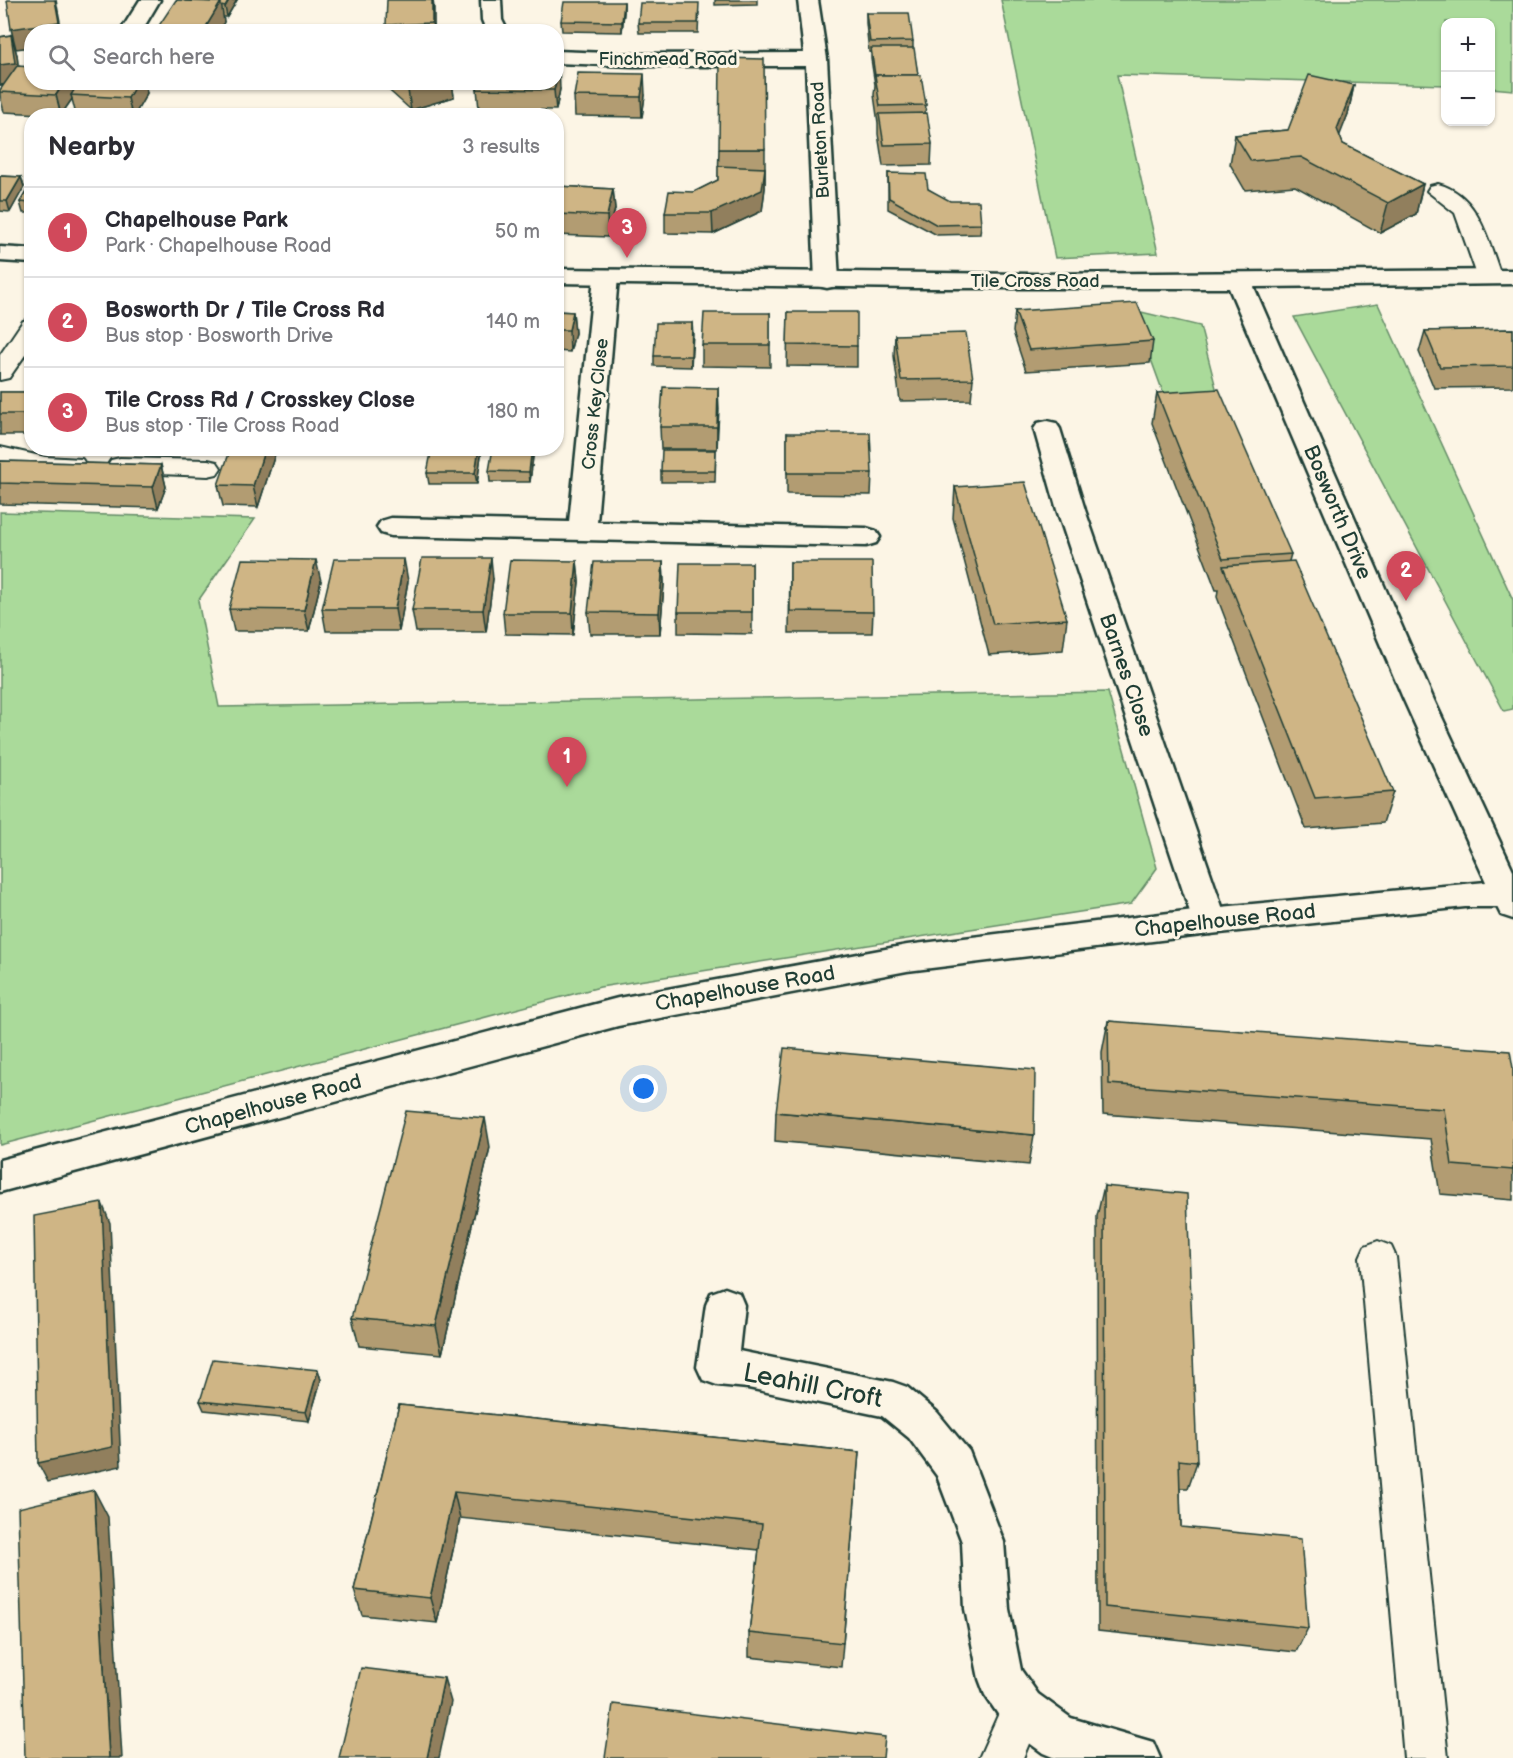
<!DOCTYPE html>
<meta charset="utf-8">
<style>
:root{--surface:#fff;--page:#f2f2f3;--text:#2b2b33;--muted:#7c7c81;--line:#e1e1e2;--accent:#d1495b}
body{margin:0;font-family:"Balsamiq Sans",sans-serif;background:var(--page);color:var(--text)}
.controls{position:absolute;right:18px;top:18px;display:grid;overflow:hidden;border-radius:12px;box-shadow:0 2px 4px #0004}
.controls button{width:54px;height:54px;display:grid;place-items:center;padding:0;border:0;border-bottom:2px solid var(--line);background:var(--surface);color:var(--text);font:30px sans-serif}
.you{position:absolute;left:644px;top:1089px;width:21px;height:21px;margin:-15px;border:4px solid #fff;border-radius:50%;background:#1a73e8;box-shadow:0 0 0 9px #1a73e833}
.badge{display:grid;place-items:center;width:39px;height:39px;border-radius:50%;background:var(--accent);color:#fff;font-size:20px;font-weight:700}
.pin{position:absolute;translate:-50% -50px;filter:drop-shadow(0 2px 3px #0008)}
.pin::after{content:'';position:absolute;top:32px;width:21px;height:18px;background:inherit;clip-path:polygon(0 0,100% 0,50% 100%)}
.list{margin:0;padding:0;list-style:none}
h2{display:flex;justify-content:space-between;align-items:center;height:78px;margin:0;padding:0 24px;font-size:26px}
h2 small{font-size:20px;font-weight:400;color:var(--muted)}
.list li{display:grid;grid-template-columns:39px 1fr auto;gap:18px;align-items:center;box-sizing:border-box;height:90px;padding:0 24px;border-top:2px solid var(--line)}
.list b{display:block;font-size:22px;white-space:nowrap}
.list p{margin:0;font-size:20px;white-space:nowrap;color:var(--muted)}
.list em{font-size:20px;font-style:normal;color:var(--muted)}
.icon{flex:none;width:33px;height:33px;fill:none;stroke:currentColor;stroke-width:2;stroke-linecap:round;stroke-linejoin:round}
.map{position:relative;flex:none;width:1513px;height:1758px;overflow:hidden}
.search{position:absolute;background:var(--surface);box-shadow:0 2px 4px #0004;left:24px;top:24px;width:540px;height:66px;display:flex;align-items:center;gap:15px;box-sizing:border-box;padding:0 21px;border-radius:24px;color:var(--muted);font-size:22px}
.panel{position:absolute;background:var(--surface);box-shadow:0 2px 4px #0004;left:24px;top:108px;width:540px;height:348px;border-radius:24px}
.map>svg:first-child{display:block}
</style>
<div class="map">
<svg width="1513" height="1758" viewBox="0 0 1513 1758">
<rect width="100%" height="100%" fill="#fcf5e5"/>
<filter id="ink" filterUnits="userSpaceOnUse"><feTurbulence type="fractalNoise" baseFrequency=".0167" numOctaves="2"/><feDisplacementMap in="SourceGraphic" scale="12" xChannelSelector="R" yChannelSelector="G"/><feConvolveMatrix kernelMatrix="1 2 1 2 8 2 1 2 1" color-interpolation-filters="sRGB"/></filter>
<g filter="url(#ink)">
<!-- green -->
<g fill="#aada9a" stroke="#648c67" stroke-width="1.5">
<path d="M1001 0H1513V90L1491 88 1490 22H1446L1445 85 1117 75 1158 253 1055 258Z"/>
<path d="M1378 304 1513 600V709L1504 711 1294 317Z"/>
<path d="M1133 310 1200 326 1224 419 1168 406Z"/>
<path d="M0 512 255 519 198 601 219 707 1108 692 1157 868 1131 904 600 987 0 1145Z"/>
</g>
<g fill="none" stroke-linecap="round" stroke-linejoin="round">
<!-- lane casing -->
<g stroke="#1f3d34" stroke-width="4">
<g id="lane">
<path d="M1438 184C1480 195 1488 242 1502 278L1498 283H1482L1478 278 1455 213 1427 191 1430 186Z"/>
<path d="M32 319V345L9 378 0 380V355L23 321Z"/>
<path d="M0 447 45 457 82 459 86 465 82 471C55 478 27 469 0 463Z"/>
<path d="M120 458 208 460 217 462 221 468 217 474 208 476 111 472 107 466 111 460Z"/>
<path d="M1378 1241 1391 1246 1396 1257 1448 1758H1404L1360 1257 1365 1246Z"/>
<path d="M1022 1689 1037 1695 1043 1710 1023 1758H979L1007 1695Z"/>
</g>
</g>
<!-- street casing -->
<g stroke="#1f3d34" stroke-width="5">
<g id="street">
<path d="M140 0H160L141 32H120Z"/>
<path d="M481 0H501L502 20 508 32H487L482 20Z"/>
<path d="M798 0H818L827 59 839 281 836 286 827 288 818 286 815 281 806 66H633L556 63V51L633 54 804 53Z"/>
<path d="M606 270 615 272 618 277 597 522 866 528 876 531 880 537 876 543 866 546 391 536 381 533 377 527 381 521 391 518 569 522 594 277 597 272Z"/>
<path d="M1047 421 1056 423 1060 429 1085 510 1227 921 1222 930 1210 934 1198 930 1193 921 1057 510 1034 429 1038 423Z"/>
<path d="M725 1288 739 1293 744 1305 739 1351 893 1382 907 1387 937 1412 969 1451 1004 1542 1009 1609 1021 1670 1038 1694 1071 1718 1153 1742 1160 1758H1055L1043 1753 1006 1726 985 1695 979 1679 965 1609 962 1542 937 1476 909 1438 882 1416 748 1388 717 1385 703 1380 697 1367 706 1305 711 1293Z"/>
</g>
</g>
<!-- secondary casing -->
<g stroke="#1f3d34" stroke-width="5">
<g id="secondary">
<path d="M0 247 32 249V263L0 261Z"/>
<path d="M556 269 1034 274 1513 270V284L1254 287 1433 698 1513 870V919L1501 915 1497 907H1465L1210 934 907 971 618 1026 0 1192V1160L618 998 907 945 1210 908 1486 882 1403 698 1229 288H915L556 283Z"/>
</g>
</g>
<!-- lane -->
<use href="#lane" fill="#fcf5e5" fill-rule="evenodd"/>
<!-- street -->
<use href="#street" fill="#fcf5e5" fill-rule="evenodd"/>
<!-- secondary -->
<use href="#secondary" fill="#fcf5e5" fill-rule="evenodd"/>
</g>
<!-- wall -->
<g fill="#b29c72" stroke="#1f3d34" stroke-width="1.5">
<path d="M185 0H237L227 17H223L224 22 219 32H159L158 27Z"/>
<path d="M433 0 434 29 387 32 386 25Z"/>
<path d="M715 0H757V4L715 5Z"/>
<path d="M624 2V12L622 32 562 31 561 21Z"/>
<path d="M699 13 698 33H639L638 23Z"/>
<path d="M866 13 913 41V48L918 75 926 105 925 113 932 144 931 165 883 166 878 134V123L874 95 875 85 871 59V52H869L866 23Z"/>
<path d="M11 35 17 55 18 66 77 85 147 93 134 116 76 115 72 99 61 115 4 112 0 96V90L3 85H0V37Z"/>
<path d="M176 82H213L212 84Z"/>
<path d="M383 82H452L454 97 411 110 383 85Z"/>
<path d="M1354 85 1348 114 1339 135 1343 144 1423 184 1416 214 1380 233 1295 186 1245 190 1230 164 1235 135 1288 130Z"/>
<path d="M477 89H560L556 110 479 109Z"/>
<path d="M645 95 642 117 575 116 574 96Z"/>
<path d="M719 149H765V188L762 211 713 234 665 233V213L694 192 718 180Z"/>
<path d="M888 173 928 189 981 224 980 234 937 235 888 209Z"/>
<path d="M0 176 21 177 24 187 10 212 0 211Z"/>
<path d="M32 182V213H23L20 202Z"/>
<path d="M556 186 613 189 615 209 608 237 556 235Z"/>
<path d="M556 311 573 312 575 333 570 352 556 351Z"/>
<path d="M1015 311 1153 341 1150 363 1026 371 1013 332Z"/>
<path d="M788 312 857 346V367L787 366Z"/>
<path d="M770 313V367L702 366V345Z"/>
<path d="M692 323 691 367 654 366V356Z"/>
<path d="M1513 329V387L1434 388 1419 352 1425 331Z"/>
<path d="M895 335 973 379 971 400 900 401 894 356Z"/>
<path d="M718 388 717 449H661L660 427Z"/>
<rect x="0" y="392" width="32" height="43"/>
<path d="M1157 393 1291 554 1289 561 1393 792 1383 823 1306 829 1217 597 1218 590H1216L1152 423Z"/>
<path d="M787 433 872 473 871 495 787 494Z"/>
<path d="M277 448 258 507 223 506 218 485Z"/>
<path d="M482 448 477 484H429L427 473Z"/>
<path d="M534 448 530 482H490L489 471Z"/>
<path d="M716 450 715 482H661V471Z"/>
<path d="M0 461 161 465 166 487 158 508 0 504Z"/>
<path d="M955 487 1067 619 1063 650 989 655 953 518Z"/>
<path d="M577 561 579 582 573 635 505 634 503 613Z"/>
<path d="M663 562 664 584 660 634H590L588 612Z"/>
<path d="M790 562 873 612 872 633H789Z"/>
<path d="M752 563V634L678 633V612Z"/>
<path d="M493 579 486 632H416L412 610Z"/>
<path d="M321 581 309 631H234L229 609Z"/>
<path d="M408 581 399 631H326L322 609Z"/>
<path d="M1108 1021 1513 1068V1200L1440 1194 1431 1139 1103 1114 1102 1052Z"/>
<path d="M776 1112 1034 1135 1029 1165 775 1141Z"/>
<path d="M490 1147 442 1354 359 1346 352 1318Z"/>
<path d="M1104 1186 1197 1462 1188 1488H1180L1181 1527 1308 1628 1296 1652 1098 1631 1097 1216Z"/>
<path d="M318 1370 321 1380 309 1421 204 1410 200 1401Z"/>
<path d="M399 1405 859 1452 841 1667 749 1657V1633L759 1550 460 1518 437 1623 362 1615 354 1590Z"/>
</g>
<!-- shaded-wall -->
<g fill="#917f5d" stroke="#1f3d34" stroke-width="1.5">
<path d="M55 0H56L62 32H32V47L16 49 11 29Z"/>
<path d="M229 0H237L227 17 225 7Z"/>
<path d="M433 0 434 8V32L432 23Z"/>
<path d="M221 2 224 22 219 32H204V30Z"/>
<path d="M624 2V12L622 32V22Z"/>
<path d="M11 35 17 55 20 83 0 85V65Z"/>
<path d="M559 68 560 89 556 110 554 90 556 82Z"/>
<path d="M644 74 645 95 642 117 641 97Z"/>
<path d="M64 82H77L78 89 71 95 72 99 61 115 56 95Z"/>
<path d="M137 82H145L147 93 134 116H132L128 98Z"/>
<path d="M434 82H452L454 97 411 110 408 90Z"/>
<path d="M1354 85 1348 114 1331 158 1337 129Z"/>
<path d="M765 168V188L762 211 713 234 712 213Z"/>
<path d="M21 177 24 187 10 212 7 201Z"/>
<path d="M1423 184 1416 214 1380 233 1388 203Z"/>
<path d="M613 189 615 209 608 237 607 216Z"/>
<path d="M573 312 575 333 570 352 569 330Z"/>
<path d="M692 323 693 334 691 367V356Z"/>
<path d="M718 388 719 409 717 449V427Z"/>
<path d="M265 448H277L258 507 253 486Z"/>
<path d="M479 448H482L477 484 475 473Z"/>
<path d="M532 448H534L530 482 529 472Z"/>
<path d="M161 465 166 487 158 508 153 487Z"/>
<path d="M491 558 493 579 486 632 483 610Z"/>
<path d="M404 559 408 581 399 631 395 609Z"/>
<path d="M316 560 321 581 309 631 304 610Z"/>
<path d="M577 561 579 582 573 635 572 613Z"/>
<path d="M663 562 664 584 660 634 659 613Z"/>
<path d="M485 1118 490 1147 442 1354 436 1326Z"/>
<path d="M102 1203 110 1223 121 1466 48 1482 38 1463Z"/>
<path d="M318 1370 321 1380 309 1421 306 1412Z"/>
<path d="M94 1490 108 1517 122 1758H109Z"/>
<path d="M454 1492 460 1518 437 1623 430 1598Z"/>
<path d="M444 1678 451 1702 439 1758H427Z"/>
</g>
<!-- building -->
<g fill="#cfb585" stroke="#1f3d34" stroke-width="1.5">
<path d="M7 0H55L59 22 11 29Z"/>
<path d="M176 0 221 2 204 30 158 27Z"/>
<path d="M185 0H229L225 7 221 6V2L185 1Z"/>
<path d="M387 0H432V23L386 25Z"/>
<path d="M564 2H624L622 22 561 21Z"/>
<path d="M640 3H699L698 23H638Z"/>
<path d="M866 13H909L913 41 870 42Z"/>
<path d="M434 29V32H387Z"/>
<path d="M11 35 15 63 0 65V37Z"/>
<path d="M871 48H914L918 75H875Z"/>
<path d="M720 58 764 59 765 149H719Z"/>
<path d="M17 66 32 67V82H64L56 95 0 92V90Z"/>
<path d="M578 73 644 74 641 97 574 96Z"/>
<path d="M875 75H921L926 105 880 106Z"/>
<path d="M1309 75 1354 85 1337 129 1343 144 1423 184 1388 203 1301 157 1251 161 1235 135 1288 130Z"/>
<path d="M79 82H137L128 98 71 95Z"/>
<path d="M400 82H434L408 90Z"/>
<path d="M479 82H556L554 90 477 89Z"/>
<path d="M927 113 932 144 884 145 879 114Z"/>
<path d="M718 166 765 168 762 190 712 213H665L669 191 694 192 718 180Z"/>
<path d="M888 173 926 174 928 189 950 201H979L981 224 937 225 889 198Z"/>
<path d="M0 176 21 177 7 201H0Z"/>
<path d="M32 182V203L20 202Z"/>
<path d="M556 186 613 189 607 216 556 214Z"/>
<path d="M1137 303 1153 341 1029 350 1015 311Z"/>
<path d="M556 311 573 312 569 330H556Z"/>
<path d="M788 312H857V346L787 345Z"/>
<path d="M704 313H770V345H702Z"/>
<path d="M656 323H692L691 356H654Z"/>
<path d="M1513 329V366L1440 367 1425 331Z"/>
<path d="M966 333 973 379 901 380 895 335Z"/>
<path d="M663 387 718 388 717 427H660Z"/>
<path d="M1219 389 1291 554 1223 559 1157 393Z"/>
<rect x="0" y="392" width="32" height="22"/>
<path d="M787 433H870L872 473H787Z"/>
<path d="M231 448H265L253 486 218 485Z"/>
<path d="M432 448H479L475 473H427Z"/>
<path d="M493 448H532L529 472 489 471Z"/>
<path d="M662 450H716L715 471H661Z"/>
<path d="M0 461 161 465 153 487 0 483Z"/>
<path d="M1025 482 1067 619 993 624 955 487Z"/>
<path d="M422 558H491L483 610H412Z"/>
<path d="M242 559 316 560 304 610 229 609Z"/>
<path d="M334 559H404L395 609H322Z"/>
<path d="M510 560 577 561 572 613H503Z"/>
<path d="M1294 561 1393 792 1315 798 1223 566Z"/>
<path d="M594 562H663L659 613 588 612Z"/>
<path d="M790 562H872L873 612 790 611Z"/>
<path d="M680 563H752V612H678Z"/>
<path d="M1108 1021 1510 1051 1513 1068V1170L1452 1165 1444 1109 1109 1084Z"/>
<path d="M784 1048 1035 1070 1034 1135 776 1112Z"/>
<path d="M406 1111 485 1118 436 1326 352 1318Z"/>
<path d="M1104 1186 1187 1194 1197 1462 1179 1460 1181 1527 1301 1539 1308 1628 1105 1607Z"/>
<path d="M102 1203 112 1447 38 1463 34 1216Z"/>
<path d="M213 1359 318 1370 306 1412 200 1401Z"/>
<path d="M399 1405 859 1452 843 1643 749 1633 762 1524 454 1492 430 1598 354 1590Z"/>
<path d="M94 1490 109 1758H25L18 1508Z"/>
<path d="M361 1668 444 1678 427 1758H339Z"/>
<path d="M613 1704 885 1737 883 1758H605Z"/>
</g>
</g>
<g text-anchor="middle" stroke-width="6" stroke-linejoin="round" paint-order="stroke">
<!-- far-street labels -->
<g font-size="18" fill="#1f3d34" stroke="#fcf5e5">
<text x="668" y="65">Finchmead Road</text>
<text transform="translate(820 140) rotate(-93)" y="6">Burleton Road</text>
<text x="1035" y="287">Tile Cross Road</text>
<text transform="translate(595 404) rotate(-84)" y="6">Cross Key Close</text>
</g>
<!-- street labels -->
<g font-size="21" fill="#1f3d34" stroke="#fcf5e5">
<text transform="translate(1338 512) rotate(67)" y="7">Bosworth Drive</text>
<text transform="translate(1127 675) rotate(71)" y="7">Barnes Close</text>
<text transform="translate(1225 920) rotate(-6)" y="7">Chapelhouse Road</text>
<text transform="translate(745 988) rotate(-10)" y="7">Chapelhouse Road</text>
<text transform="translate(273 1104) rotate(-15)" y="7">Chapelhouse Road</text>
</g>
<!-- near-street labels -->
<g font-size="26" fill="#1f3d34" stroke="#fcf5e5">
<text transform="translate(813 1385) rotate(11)" y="9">Leahill Croft</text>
</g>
</g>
</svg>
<div class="controls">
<button>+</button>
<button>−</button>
</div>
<div class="you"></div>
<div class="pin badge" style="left:567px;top:787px">1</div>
<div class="pin badge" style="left:1406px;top:601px">2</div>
<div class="pin badge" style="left:627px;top:258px">3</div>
<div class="search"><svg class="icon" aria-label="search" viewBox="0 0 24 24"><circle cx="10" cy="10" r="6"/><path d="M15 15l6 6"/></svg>Search here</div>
<section class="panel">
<h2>Nearby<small>3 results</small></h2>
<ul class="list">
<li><span class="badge">1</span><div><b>Chapelhouse Park</b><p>Park · Chapelhouse Road</p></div><em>50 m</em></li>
<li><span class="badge">2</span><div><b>Bosworth Dr / Tile Cross Rd</b><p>Bus stop · Bosworth Drive</p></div><em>140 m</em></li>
<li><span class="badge">3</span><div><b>Tile Cross Rd / Crosskey Close</b><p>Bus stop · Tile Cross Road</p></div><em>180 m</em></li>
</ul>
</section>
</div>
